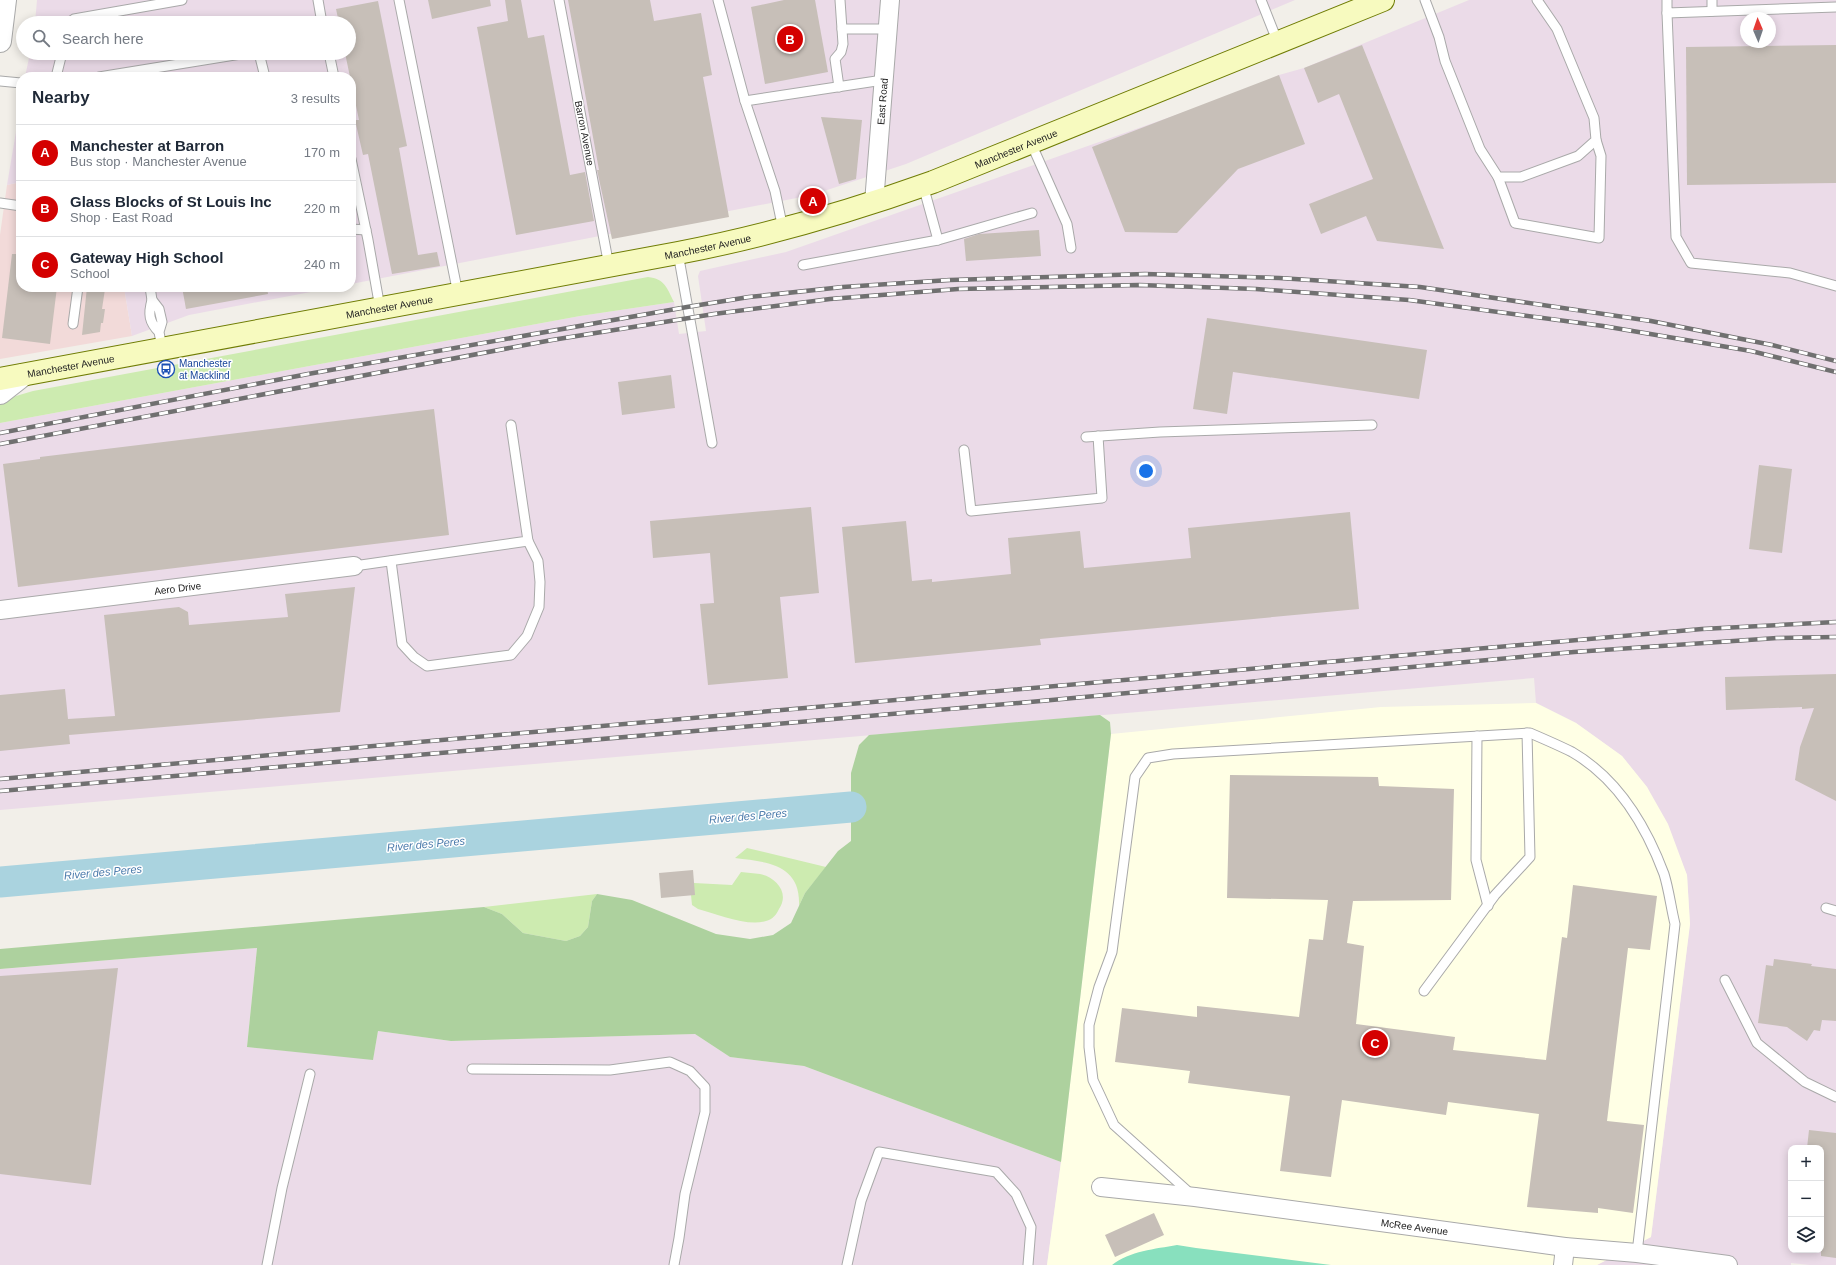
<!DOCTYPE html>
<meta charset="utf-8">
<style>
:root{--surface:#fff;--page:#f2f2f3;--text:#1f2937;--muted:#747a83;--line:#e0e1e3;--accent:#d40000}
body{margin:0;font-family:Helvetica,sans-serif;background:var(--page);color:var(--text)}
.controls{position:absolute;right:12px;bottom:12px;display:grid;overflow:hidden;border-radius:8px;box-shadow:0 2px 10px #0003}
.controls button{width:36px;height:36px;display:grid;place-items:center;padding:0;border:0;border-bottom:1px solid var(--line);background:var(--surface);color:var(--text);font:20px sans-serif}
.compass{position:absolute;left:1740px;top:12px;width:36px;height:36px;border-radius:50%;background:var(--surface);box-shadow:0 2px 10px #0003;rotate:358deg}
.you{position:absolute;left:1146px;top:471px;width:14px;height:14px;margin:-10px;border:3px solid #fff;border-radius:50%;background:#1a73e8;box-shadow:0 0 0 6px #1a73e833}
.badge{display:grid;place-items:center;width:26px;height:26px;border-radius:50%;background:var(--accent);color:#fff;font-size:13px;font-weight:700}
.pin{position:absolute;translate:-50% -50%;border:2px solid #fff;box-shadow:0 1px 4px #0006}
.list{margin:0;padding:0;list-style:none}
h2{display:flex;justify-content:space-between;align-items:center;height:52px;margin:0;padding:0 16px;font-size:17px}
h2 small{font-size:13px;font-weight:400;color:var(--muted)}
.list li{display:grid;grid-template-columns:26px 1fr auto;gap:12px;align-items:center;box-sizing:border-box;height:56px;padding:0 16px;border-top:1px solid var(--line)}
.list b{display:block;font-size:15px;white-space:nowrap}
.list p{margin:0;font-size:13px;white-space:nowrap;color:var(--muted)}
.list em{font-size:13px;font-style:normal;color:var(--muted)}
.icon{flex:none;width:22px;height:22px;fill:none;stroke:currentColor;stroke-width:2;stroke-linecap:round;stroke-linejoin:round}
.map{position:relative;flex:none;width:1836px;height:1265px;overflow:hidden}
.search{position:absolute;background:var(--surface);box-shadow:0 2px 10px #0003;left:16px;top:16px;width:340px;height:44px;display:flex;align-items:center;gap:10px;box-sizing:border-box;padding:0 14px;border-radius:22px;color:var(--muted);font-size:15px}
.panel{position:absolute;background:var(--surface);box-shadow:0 2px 10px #0003;left:16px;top:72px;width:340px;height:220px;border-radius:16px}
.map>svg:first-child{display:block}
</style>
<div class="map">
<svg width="1836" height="1265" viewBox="0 0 1836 1265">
<rect width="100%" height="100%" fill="#f2efe9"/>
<!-- commercial -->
<path fill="#f2dad9" d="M21 182V287H124L132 336 0 359V235L7 185Z"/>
<!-- industrial -->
<g fill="#ebdbe8" fill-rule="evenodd">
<path d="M37 0H1295L906 164 812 195 351 284V77H25L30 53H349V23H35Z"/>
<path d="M1469 0H1836V1265H1809L1791 1263V1265H1597L1651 1237 1690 924 1687 875 1647 787 1622 756 1576 723 1536 703 1534 678 0 810V423L580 316 674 302 679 334 706 331 698 276 700 271 786 252 1244 91 1279 75 1304 68ZM1746 18H1770V42H1746ZM1791 1148H1821V1250H1791Z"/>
<path d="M21 102V182L7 185Z"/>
<path d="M124 287H337L189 315 132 336Z"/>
<path d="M257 948 247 1047 373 1059 378 1031 451 1041 695 1034 730 1057 804 1066 1061 1162 1047 1265H0V969Z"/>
</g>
<!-- education -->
<path fill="#ffffe5" d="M1536 703 1576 723 1622 756 1647 787 1668 824 1687 875 1690 924 1651 1237 1597 1265H1047L1061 1162 1111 734 1381 707Z"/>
<!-- grass -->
<g fill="#cdebb0">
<path d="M648 277C665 279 667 288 674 302L580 316 0 423V404L16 396 33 391Z"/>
<path d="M747 848 826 867 805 893 799 906C801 864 767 862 735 858Z"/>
<path d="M741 872C747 873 754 873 760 874 776 877 790 893 779 909 776 915 773 919 766 921 748 927 716 914 698 909L692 905 691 895 694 883 732 885Z"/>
<path d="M597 894 592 901 588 927 580 936 566 941 523 933 502 914 484 907Z"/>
</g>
<!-- forest -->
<path fill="#add19e" d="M1100 715 1110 722 1111 734 1061 1162 804 1066 730 1057 695 1034 451 1041 378 1031 373 1060 247 1047 257 948 0 969V949L484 907 502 914 523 933 566 941 580 936 588 927 592 901 597 894 632 900 716 934 750 939 773 935 791 923 805 893 838 851 851 841V773L859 745 869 735Z"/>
<!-- pitch -->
<path fill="#88e0be" d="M1177 1245 1196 1248 1331 1265H1112C1130 1251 1155 1249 1177 1245Z"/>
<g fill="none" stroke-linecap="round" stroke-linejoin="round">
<!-- river -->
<path stroke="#aad3df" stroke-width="31" d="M0 882 851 807"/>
</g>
<!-- building -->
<g fill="#c7bfb8">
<path d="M428 0H490L491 6 432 19Z"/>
<path d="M505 0H521L528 38 544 35 570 175 585 172 594 221 516 235 477 27 508 21Z"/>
<path d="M568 0H650L654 21 701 13 712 75 703 77 729 217 612 239 597 170H599Z"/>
<path d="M784 0H815L828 72 765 84 751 7Z"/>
<path d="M378 1 407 146 399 148 418 255 437 252 440 266 392 274 368 154 363 155 355 120H359L345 53H349V23H339L336 9Z"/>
<path d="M1362 45 1444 249 1377 241 1366 216 1321 234 1309 204 1373 179 1339 94 1318 103 1304 68Z"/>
<path d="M1836 45V183L1687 185 1686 47Z"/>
<path d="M1279 75 1305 144 1238 169 1177 233 1125 232 1092 147Z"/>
<path d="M821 117 862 120 856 179 839 184Z"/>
<path d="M1039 230 1041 256 966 261 964 239 979 234Z"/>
<path d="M12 254H21V287H57L50 344 2 338Z"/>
<path d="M87 287 105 289 102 309H105L103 323H101L100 332 82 335Z"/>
<path d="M182 287H267L268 294 186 309Z"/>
<path d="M1207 318 1427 350 1419 399 1233 372 1227 414 1193 409Z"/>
<path d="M671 375 675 408 622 415 618 382Z"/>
<path d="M434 409 449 535 18 587 3 464 40 459V457Z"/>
<path d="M1759 465 1792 469 1782 553 1749 549Z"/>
<path d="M811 507 819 593 780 597 788 678 708 685 700 604 714 603 710 553 653 558 650 521Z"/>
<path d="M1350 512 1359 609 1040 639 1041 645 855 663 842 527 906 521 912 581 932 579V582L1011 574 1008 538 1080 531 1084 568 1191 558 1188 528Z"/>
<path d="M355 587 340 712 69 735 70 744 0 751V695L65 689 68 719 115 716 104 615 179 607 188 612 189 625 288 617 285 594Z"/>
<path d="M1836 674V801L1795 780 1800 747 1814 708 1802 709V707L1726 710 1725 677Z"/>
<path d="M1230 775 1378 777 1379 786 1454 789 1451 900 1353 901 1347 943 1364 946 1356 1024 1455 1037 1453 1050 1546 1060 1562 937 1567 938 1573 885 1657 896 1650 950 1628 948 1607 1121 1644 1125 1633 1213 1598 1208V1213L1527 1207 1539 1114 1448 1102 1446 1115 1342 1100 1331 1177 1280 1171 1290 1096 1188 1083 1190 1071 1115 1062 1122 1008 1197 1017V1006L1299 1017 1309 939 1323 940 1328 900 1227 898Z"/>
<path d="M693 870 695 895 661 898 659 873Z"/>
<path d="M1774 959 1812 964 1811 966 1836 969V1021L1822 1020 1820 1031 1814 1030 1807 1041 1787 1027 1758 1023 1766 965 1773 966Z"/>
<path d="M118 968 91 1185 0 1174V976Z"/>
<path d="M1809 1130 1836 1133V1258L1821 1256V1148H1807Z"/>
<path d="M1154 1213 1164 1235 1115 1257 1105 1235Z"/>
</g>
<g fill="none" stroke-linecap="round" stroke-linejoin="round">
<!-- service casing -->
<g stroke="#a9a9a9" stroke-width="11">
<g id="service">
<path d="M318 0 322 23"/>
<path d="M399 0 458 294"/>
<path d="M559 0 609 266"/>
<path d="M718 0 745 101 775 191 783 229"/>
<path d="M1261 0 1278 43"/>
<path d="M1425 0 1439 37 1445 61 1480 149 1498 177H1521L1578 156 1596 140 1594 118 1557 29 1537 0"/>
<path d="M1667 0V13L1836 7"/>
<path d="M1712 0V11"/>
<path d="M1667 13 1676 237 1691 263 1790 273 1836 286"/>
<path d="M68 23 74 19 182 0"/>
<path d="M842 29H887"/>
<path d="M259 53 265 77"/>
<path d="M329 53 334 77"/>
<path d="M56 77 62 53"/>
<path d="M99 77 247 53"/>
<path d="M0 81 21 83"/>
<path d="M839 87 835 59 841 52 843 44 840 0"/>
<path d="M745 101 883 80"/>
<path d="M1031 143 1067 224 1071 248"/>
<path d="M351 159 368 240 380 308"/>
<path d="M1498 177 1515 223 1599 238 1601 156 1596 140"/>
<path d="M923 185 938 240 1032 213"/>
<path d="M0 203 21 206"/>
<path d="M351 229 366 230"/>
<path d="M678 253 712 443"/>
<path d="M803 265 938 240"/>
<path d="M150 287 152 300"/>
<path d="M73 324 78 287"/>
<path d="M159 332C149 322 148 314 152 300L159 309 162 322 159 332 162 348"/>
<path d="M1086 437 1160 432 1372 425"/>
<path d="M964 450 971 511 1102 498 1098 436"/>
<path d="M391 561 402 644 414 657 427 666 511 655 527 636 539 607 540 582 538 561 528 541"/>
<path d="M354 566 528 541 511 425"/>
<path d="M1477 736 1476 860 1488 906"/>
<path d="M1826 908 1836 911"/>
<path d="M1725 980 1757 1043 1805 1082 1836 1097"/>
<path d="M1424 991 1495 895 1530 857 1527 733"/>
<path d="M472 1069 610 1070 670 1062 690 1071 705 1087V1112L685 1194 679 1238 674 1265"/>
<path d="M1192 1195 1114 1125 1093 1080 1089 1047V1025L1099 987 1112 952 1135 777 1148 758 1173 754 1530 733C1544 739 1558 745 1572 752 1617 778 1646 826 1664 874 1669 890 1671 908 1675 924L1637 1253"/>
<path d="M267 1265 282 1188 310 1074"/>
<path d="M847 1265 861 1201 879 1152 996 1172 1016 1194 1031 1227 1028 1265"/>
</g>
</g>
<!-- minor casing -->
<g stroke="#a9a9a9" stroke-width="20">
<g id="minor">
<path id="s1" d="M874 203 890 0"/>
<path id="s2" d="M0 610 354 566"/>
<path id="s3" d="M1101 1187 1195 1197 1565 1247 1637 1253 1728 1265"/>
<path d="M1563 1265 1565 1247"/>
</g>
</g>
<!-- tertiary casing -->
<g stroke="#a9a9a9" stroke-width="24">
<g id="tertiary">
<path d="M0 41 5 0"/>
<path d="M0 393 23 375"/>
</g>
</g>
<!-- secondary casing -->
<g stroke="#707d05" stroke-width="24">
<g id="secondary">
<path id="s4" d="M0 379 678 253C767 236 849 212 933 182L1383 0"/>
</g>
</g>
<!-- service -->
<use href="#service" stroke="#fff" stroke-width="9"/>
<!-- minor -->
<use href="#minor" stroke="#fff" stroke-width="18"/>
<!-- tertiary -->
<use href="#tertiary" stroke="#fff" stroke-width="22"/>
<!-- secondary -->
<use href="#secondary" stroke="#f7fabf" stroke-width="22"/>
<!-- rail casing -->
<g stroke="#707070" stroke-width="4.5">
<g id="rail">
<path d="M0 433 308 374 687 307 749 297 843 287 950 280 1145 274 1279 278 1420 287 1651 321 1772 345 1836 361"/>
<path d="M0 444 552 340 714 314 830 299 958 289 1139 285 1256 289 1409 300 1603 326 1751 351 1836 372"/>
<path d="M0 779 1702 629 1836 622"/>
<path d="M0 791 1019 703 1574 652 1777 638 1836 637"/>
</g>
</g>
<!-- rail -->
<use href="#rail" stroke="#fff" stroke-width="3" stroke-dasharray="9" stroke-linecap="butt"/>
</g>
<!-- icons -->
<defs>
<g id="bus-ring" transform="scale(0.9)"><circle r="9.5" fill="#fff" stroke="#1a4fb4" stroke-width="1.5"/><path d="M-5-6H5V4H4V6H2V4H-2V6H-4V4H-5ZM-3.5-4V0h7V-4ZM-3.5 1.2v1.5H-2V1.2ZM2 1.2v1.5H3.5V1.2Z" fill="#1a4fb4"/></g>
</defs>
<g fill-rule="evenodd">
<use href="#bus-ring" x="166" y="369"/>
</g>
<g text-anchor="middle" stroke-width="3" stroke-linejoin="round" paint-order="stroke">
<!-- street labels -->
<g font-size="10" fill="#222" stroke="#fff">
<text dy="4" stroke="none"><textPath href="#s1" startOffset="102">East Road</textPath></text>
<text transform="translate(585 133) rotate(79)" y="4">Barron Avenue</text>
<text dy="4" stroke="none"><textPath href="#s4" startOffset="1044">Manchester Avenue</textPath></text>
<text dy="4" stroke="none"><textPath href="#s4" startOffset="720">Manchester Avenue</textPath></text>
<text dy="4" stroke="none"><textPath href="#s4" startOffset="396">Manchester Avenue</textPath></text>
<text dy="4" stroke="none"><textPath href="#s4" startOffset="72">Manchester Avenue</textPath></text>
<text dy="4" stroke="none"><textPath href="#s2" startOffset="179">Aero Drive</textPath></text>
<text dy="4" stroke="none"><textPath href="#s3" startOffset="316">McRee Avenue</textPath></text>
</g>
<!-- transit labels -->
<g font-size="10" fill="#164399" stroke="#fff" text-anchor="start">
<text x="179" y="367">Manchester<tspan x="179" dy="12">at Macklind</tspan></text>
</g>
<!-- water labels -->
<g font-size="11" font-style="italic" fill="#4a7aab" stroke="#fff">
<text transform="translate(748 816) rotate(-5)" y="4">River des Peres</text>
<text transform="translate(426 844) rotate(-5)" y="4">River des Peres</text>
<text transform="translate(103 872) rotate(-5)" y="4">River des Peres</text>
</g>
</g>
</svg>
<div class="controls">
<button>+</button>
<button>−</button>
<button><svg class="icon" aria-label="layers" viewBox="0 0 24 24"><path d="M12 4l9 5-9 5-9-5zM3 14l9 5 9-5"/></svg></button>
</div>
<svg class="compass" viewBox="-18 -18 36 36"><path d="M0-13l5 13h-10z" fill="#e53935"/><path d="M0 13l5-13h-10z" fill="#747a83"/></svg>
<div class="you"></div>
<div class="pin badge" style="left:813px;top:201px">A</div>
<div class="pin badge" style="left:790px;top:39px">B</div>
<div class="pin badge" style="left:1375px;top:1043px">C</div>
<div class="search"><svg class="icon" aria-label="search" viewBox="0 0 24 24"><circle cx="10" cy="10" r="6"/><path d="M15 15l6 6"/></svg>Search here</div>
<section class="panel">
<h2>Nearby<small>3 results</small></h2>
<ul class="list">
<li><span class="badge">A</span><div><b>Manchester at Barron</b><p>Bus stop · Manchester Avenue</p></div><em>170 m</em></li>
<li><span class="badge">B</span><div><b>Glass Blocks of St Louis Inc</b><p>Shop · East Road</p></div><em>220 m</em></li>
<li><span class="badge">C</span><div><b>Gateway High School</b><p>School</p></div><em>240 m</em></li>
</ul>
</section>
</div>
